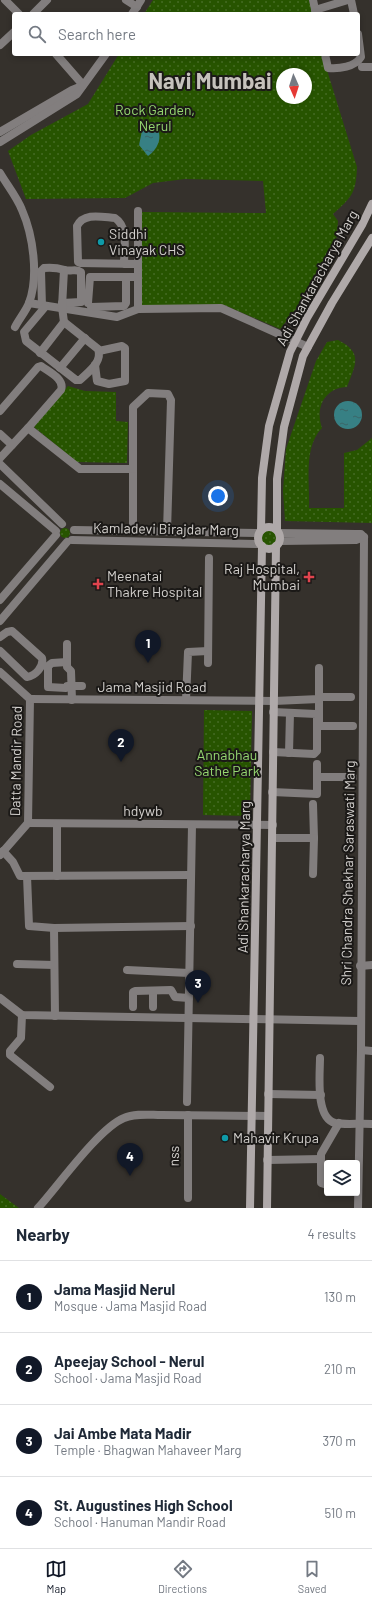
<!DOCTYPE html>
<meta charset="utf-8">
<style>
:root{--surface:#fff;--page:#f2f2f3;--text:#1f2937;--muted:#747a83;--line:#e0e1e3;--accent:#111827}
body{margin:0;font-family:Barlow,sans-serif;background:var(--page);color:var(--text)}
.controls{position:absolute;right:12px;bottom:12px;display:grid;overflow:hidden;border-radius:4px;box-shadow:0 2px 6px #0003}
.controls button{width:36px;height:36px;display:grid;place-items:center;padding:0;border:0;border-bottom:1px solid var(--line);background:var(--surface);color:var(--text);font:20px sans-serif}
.compass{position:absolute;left:276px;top:68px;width:36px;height:36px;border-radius:50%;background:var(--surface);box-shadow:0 2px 6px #0003;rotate:177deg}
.you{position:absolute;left:218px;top:496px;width:14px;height:14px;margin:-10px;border:3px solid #fff;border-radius:50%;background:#1a73e8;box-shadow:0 0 0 6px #1a73e833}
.badge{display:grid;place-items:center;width:26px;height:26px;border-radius:50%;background:var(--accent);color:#fff;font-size:13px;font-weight:700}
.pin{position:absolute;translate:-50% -33px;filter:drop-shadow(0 1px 2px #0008)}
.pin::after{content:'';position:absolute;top:21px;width:14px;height:12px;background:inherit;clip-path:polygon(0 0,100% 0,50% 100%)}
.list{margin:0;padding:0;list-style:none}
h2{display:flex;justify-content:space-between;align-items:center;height:52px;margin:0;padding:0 16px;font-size:17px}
h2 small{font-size:13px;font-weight:400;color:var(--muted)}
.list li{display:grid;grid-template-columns:26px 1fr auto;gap:12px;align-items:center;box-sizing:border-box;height:72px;padding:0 16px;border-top:1px solid var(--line)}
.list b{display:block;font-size:15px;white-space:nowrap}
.list p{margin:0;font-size:13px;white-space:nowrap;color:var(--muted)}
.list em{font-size:13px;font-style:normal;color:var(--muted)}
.icon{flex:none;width:22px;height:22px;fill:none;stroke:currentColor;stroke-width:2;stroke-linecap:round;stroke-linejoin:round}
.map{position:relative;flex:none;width:372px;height:1208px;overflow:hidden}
.search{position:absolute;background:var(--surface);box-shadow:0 2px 6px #0003;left:12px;right:12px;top:12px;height:44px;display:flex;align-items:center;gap:10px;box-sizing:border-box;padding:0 14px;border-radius:4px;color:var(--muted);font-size:15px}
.sheet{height:340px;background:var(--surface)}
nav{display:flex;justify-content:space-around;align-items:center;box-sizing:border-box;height:56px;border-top:1px solid var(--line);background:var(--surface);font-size:11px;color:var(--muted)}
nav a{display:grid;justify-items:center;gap:2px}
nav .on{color:var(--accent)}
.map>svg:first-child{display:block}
</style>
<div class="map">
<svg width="372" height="1208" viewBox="0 0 372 1208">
<defs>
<pattern id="grass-dots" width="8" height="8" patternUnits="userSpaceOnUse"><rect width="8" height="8" fill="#275400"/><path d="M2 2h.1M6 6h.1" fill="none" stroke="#456c24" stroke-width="1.8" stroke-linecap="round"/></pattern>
<pattern id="water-ripples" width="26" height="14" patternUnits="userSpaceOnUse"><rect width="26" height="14" fill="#378084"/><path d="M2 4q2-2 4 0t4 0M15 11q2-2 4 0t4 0" fill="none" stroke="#3b6668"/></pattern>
</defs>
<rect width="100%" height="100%" fill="#35312c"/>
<!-- grass -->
<g fill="url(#grass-dots)" fill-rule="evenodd">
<path d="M153 0H309L313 14H144Z"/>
<path d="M119 54H322L357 167C356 193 352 197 333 214L338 221 336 242 319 268 296 309 280 329 224 305H142V212L266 213 263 181 185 179 153 183 125 198 26 199 8 151 31 135 88 104ZM282 74H306V98H282Z"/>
<path d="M338 340C364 353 355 365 347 387 324 388 315 408 322 428 303 447 310 483 309 508H344V453L357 450 372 438V523L285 521 283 491 286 449 316 361 327 342Z"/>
<path d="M68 386 85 391 116 392V421L128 422 127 463 77 462 34 427Z"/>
<circle cx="65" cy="533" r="5"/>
<circle cx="269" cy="538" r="8"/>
<path d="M204 710 252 711 250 816 203 815Z"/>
<path d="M0 1194 19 1208H0Z"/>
</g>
<!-- water -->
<g fill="url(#water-ripples)">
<path d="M157 128C163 138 157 150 148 156L139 145 142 131Z"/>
<circle cx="348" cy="415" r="14"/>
</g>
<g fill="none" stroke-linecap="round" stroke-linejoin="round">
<!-- minor -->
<g stroke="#827e7e" stroke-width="8">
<path d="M5 0 19 14"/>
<path d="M126 0 137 7"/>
<path d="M313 0 316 14"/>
<path d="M351 0 354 14"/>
<path d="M315 10 348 0"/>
<path d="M33 14 47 0"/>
<path d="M132 14 141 0"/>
<path d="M0 45 14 32"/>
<path d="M56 54 83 85"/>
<path d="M325 54 328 68C339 69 355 67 361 57L358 34"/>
<path d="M362 67H372"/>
<path d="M0 132 72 90 82 86"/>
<path d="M0 142 77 94 106 54"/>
<path d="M0 173C7 185 17 197 22 210 33 235 39 276 29 303 26 311 19 319 15 327"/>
<path d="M138 211V309"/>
<path d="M124 264C124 249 129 227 115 218 102 217 84 212 77 226L78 262 80 263 138 264"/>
<path d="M29 303 117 317 138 309 221 308 308 347"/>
<path d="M88 303 90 277H138"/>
<path d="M42 306 41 271 44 268C52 267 58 268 65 270 71 272 76 268 81 272V302L62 303"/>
<path d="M45 307 24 332 26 341 76 380H80C88 372 103 362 98 349L64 322 62 307 64 270"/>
<path d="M91 307 124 306 126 303V277"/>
<path d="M40 353 64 322"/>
<path d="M95 365 97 381 109 384 125 381V348L122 346 99 351"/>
<path d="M60 368 85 338"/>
<path d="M0 411 38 367 41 366C49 372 65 379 61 390L28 428"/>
<path d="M0 434 12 445"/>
<path d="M0 458 28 428 80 469H133V531"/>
<path d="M133 469V407L148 393 168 394 171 400 167 531"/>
<path d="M0 637 7 632 12 631 42 658C44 667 35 676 27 677L0 651"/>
<path d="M67 644V667L71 671 72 700"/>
<path d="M67 662 52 663 48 666V687L66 688 67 686H82"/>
<path d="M208 663 209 558"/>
<path d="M319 668V725L321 726H353"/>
<path d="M0 672 30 699 28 823 0 855"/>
<path d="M30 699 274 701 319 699 322 697H351"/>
<path d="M186 700 188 652 208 651"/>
<path d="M273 752 314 754 317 751V716L316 714 273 712"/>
<path d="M289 753 290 713"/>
<path d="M317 777H353"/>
<path d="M272 792 317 794V764"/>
<path d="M28 823 273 825"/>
<path d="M273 838H314L313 804"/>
<path d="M3 851 13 862 20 876 191 875"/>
<path d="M313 874 314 838"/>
<path d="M27 876 29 926 54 928 191 926"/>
<path d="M57 876V824"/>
<path d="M54 928 55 1016"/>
<path d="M17 964 54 965"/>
<path d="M360 966 372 965"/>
<path d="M127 970 189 973"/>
<path d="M153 991V1007"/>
<path d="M0 998 22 1015 360 1021"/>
<path d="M133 1007V992L135 991 171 990 175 997 189 998"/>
<path d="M22 1015 21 1038 10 1051V1055L50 1087"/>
<path d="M361 1050 372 1051"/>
<path d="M320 1058C320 1074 315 1118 335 1123 346 1125 360 1123 372 1124"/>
<path d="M268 1094 321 1095"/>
<path d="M187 1102 192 825"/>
<path d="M188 1115V1198"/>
<path d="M267 1160 321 1159"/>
<path d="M327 1185 321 1183V1154L339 1123"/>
<path d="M38 1208C58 1186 99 1128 124 1118 135 1113 150 1115 161 1115 197 1115 232 1116 268 1116"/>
<path d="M358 1208 361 1050 364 537"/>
</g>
<!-- tertiary -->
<g stroke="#827e7e" stroke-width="8">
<path d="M0 464 62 524"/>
<path d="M0 484 56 531"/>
<path d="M74 530 259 533"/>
<path d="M279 533 356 534H361L364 537 356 540 280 541"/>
<path d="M72 540 259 544"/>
<path d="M0 600 56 535"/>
<path d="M0 621 67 542"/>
</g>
<!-- secondary -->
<g stroke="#afa9a9" stroke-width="8">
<circle cx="269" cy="538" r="11"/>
<path d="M261 530 262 478 269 426 290 352 307 318 362 225 372 204"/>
<path d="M277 530V479L284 427 303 356 332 303 372 238"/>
<path d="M250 1208 262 546"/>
<path d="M267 1208 276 546"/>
</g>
</g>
<!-- markers -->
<g fill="#0f9aa8" stroke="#1b1917" stroke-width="1.5">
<circle cx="101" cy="242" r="4"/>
<circle cx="225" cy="1138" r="4"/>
</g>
<g fill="#e0444e" stroke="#1b1917" stroke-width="1.5">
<path d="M307 571h4v4h4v4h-4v4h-4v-4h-4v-4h4z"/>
<path d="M96 578h4v4h4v4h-4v4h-4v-4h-4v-4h4z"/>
</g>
<g text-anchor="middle" stroke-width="4" stroke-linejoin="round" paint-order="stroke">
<!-- park labels -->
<g font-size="14" fill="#96d871" stroke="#1b1917">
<text x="155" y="115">Rock Garden,<tspan x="155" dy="16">Nerul</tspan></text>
<text x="227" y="760">Annabhau<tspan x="227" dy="16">Sathe Park</tspan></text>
</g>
<!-- poi labels -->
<g font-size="14" fill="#d4d1ce" stroke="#1b1917" text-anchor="start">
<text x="109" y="239">Siddhi<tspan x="109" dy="16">Vinayak CHS</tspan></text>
<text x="300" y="574" text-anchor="end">Raj Hospital,<tspan x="300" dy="16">Mumbai</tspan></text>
<text x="107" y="581">Meenatai<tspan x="107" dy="16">Thakre Hospital</tspan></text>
<text x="233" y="1143">Mahavir Krupa</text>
</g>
<!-- street labels -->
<g font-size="14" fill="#d4d1ce" stroke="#1b1917">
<text transform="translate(317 278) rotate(-61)" y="5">Adi Shankaracharya Marg</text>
<text transform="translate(166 529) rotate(1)" y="5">Kamladevi Birajdar Marg</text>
<text x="152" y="692">Jama Masjid Road</text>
<text transform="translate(16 761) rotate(-89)" y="5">Datta Mandir Road</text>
<text x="143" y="816">hdywb</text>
<text transform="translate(348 873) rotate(-89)" y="5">Shri Chandra Shekhar Saraswati Marg</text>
<text transform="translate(244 877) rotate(-89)" y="5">Adi Shankaracharya Marg</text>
<text transform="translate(174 1156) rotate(-89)" y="5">nss</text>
</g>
<!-- town labels -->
<g font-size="22" font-weight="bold" fill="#c6c2bc" stroke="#1b1917">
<text x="210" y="89">Navi Mumbai</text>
</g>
</g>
</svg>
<div class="controls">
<button><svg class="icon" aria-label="layers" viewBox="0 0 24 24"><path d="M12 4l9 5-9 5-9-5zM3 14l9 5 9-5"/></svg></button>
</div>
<svg class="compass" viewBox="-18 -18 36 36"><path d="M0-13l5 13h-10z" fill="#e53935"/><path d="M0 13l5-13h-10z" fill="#747a83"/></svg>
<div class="you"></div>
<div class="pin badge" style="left:148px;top:663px">1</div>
<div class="pin badge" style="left:121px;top:762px">2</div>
<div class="pin badge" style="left:198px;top:1003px">3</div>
<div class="pin badge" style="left:130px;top:1176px">4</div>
<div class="search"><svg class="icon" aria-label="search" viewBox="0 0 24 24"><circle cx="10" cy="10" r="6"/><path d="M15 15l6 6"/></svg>Search here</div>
</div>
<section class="sheet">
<h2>Nearby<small>4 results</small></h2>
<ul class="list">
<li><span class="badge">1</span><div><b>Jama Masjid Nerul</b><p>Mosque · Jama Masjid Road</p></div><em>130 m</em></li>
<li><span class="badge">2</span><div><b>Apeejay School - Nerul</b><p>School · Jama Masjid Road</p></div><em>210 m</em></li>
<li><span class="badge">3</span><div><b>Jai Ambe Mata Madir</b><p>Temple · Bhagwan Mahaveer Marg</p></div><em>370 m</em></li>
<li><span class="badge">4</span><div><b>St. Augustines High School</b><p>School · Hanuman Mandir Road</p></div><em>510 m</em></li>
</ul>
</section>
<nav>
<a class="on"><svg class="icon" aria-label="map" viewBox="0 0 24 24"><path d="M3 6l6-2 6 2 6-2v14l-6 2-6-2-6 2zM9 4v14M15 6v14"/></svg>Map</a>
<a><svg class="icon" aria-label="directions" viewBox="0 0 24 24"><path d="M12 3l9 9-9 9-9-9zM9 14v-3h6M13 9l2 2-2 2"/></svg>Directions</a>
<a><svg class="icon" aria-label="saved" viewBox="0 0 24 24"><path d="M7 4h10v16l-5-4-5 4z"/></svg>Saved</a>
</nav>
